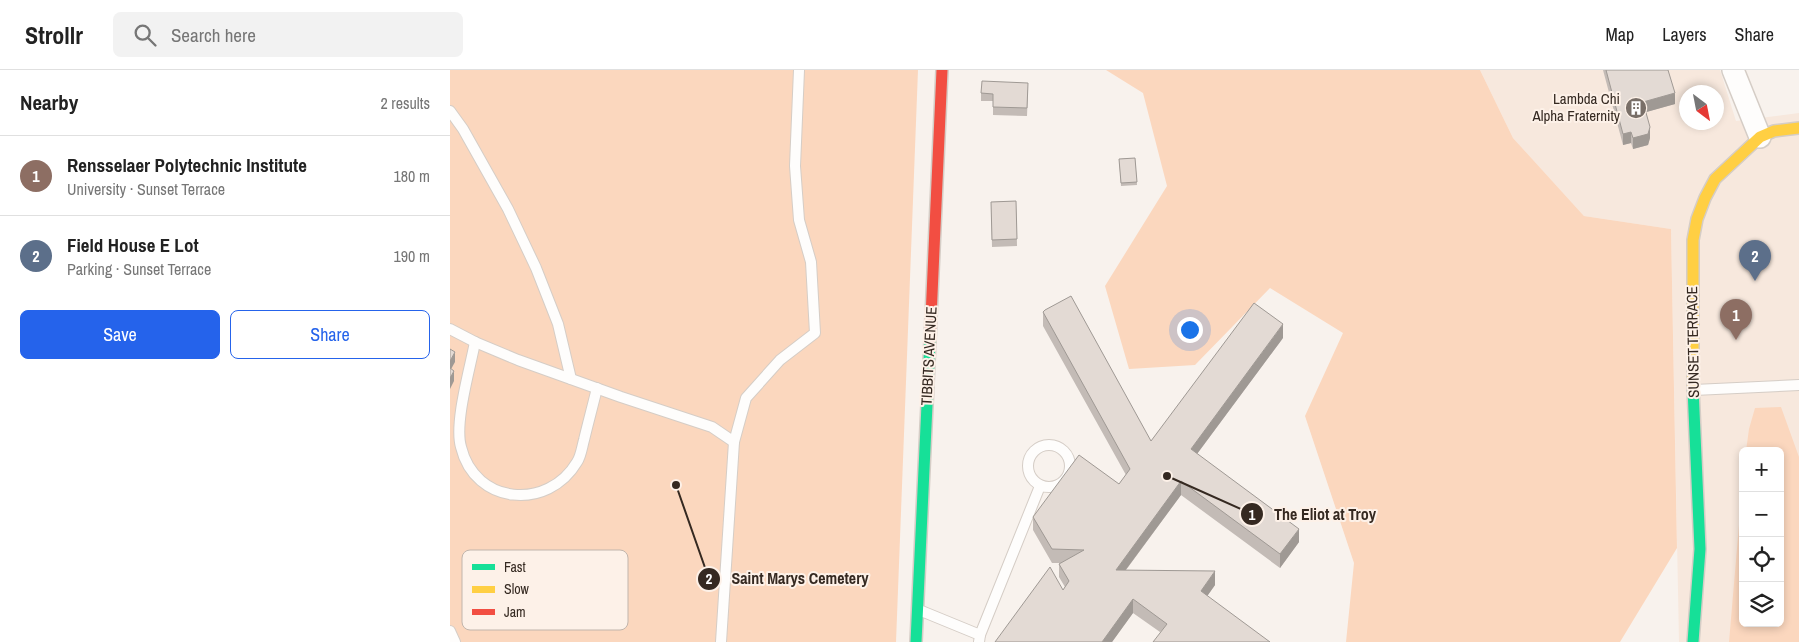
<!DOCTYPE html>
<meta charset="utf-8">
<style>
:root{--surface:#fff;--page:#f2f2f2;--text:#222;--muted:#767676;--line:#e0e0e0;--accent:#2563eb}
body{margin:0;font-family:"Archivo Narrow",sans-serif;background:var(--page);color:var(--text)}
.controls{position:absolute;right:15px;bottom:15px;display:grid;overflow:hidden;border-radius:8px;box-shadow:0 2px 8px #0003}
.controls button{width:45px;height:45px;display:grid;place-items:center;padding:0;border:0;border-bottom:1px solid var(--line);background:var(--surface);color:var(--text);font:25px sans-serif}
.compass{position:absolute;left:1229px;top:15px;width:45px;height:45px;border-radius:50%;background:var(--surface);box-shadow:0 2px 8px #0003;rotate:148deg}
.you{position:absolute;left:739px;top:259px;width:18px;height:18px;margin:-12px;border:4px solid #fff;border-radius:50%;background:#1a73e8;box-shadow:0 0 0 8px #1a73e833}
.badge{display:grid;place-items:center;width:32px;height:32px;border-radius:50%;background:var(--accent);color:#fff;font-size:16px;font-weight:700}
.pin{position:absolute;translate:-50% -41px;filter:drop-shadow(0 1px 2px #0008)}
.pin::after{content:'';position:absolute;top:26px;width:18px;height:15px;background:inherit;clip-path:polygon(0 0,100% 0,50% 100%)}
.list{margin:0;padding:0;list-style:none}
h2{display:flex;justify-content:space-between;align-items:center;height:65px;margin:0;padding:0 20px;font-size:21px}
h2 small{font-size:16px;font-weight:400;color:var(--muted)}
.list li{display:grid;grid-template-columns:32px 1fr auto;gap:15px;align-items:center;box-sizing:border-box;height:80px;padding:0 20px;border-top:1px solid var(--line)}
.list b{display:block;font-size:19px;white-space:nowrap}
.list p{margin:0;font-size:16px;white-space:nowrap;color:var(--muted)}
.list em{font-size:16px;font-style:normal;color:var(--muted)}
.actions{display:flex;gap:10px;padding:15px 20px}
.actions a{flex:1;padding:11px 0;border:1px solid var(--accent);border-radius:8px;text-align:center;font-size:18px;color:var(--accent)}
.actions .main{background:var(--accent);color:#fff}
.icon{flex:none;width:28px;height:28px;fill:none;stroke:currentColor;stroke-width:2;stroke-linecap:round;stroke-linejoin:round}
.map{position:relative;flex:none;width:1349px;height:572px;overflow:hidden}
header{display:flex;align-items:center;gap:30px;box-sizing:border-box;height:70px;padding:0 25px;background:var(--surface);border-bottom:1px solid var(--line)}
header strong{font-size:24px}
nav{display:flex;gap:28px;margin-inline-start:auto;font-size:18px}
.search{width:350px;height:45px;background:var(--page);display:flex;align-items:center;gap:12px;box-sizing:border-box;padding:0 18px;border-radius:8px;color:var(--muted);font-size:19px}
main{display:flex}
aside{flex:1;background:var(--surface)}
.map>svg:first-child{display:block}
</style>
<header>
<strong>Strollr</strong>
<div class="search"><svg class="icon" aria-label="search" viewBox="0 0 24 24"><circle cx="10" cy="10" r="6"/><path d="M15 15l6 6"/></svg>Search here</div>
<nav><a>Map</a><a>Layers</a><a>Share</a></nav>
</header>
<main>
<aside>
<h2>Nearby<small>2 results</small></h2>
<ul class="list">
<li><span class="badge" style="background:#8d6e63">1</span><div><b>Rensselaer Polytechnic Institute</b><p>University · Sunset Terrace</p></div><em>180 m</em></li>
<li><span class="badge" style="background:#5c6f8a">2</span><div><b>Field House E Lot</b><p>Parking · Sunset Terrace</p></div><em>190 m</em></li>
</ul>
<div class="actions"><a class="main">Save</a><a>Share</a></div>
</aside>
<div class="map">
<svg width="1349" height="572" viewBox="0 0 1349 572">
<rect width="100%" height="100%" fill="#f8f2ed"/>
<!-- built -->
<path fill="#f7e8dd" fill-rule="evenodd" d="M1030 0H1270L1286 51 1349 43V572H1229L1221 159 1134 146 1063 68ZM1236 22H1266V52H1236ZM1293 381H1330V553H1293Z"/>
<!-- green -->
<g fill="#fbd7be">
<path d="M0 0H468L446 572H0Z"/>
<path d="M656 0H1030L1063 68 1134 146 1221 159 1227 478 1170 572H896L904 493 855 346 893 263 820 218 745 295 679 299 655 216 717 116 693 23Z"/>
<path d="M1331 337 1349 387V572H1279L1293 408V553H1330V381H1296L1299 359 1305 338Z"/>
</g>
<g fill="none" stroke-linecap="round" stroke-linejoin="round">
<!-- lane casing -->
<g stroke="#d5cdc6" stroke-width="12">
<g id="lane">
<path d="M0 41 13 59 58 139 86 198 108 254 121 309"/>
<path d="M0 259 25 272 68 290 171 327 262 357 284 372"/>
<path d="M25 272C20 299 4 353 11 377 25 435 98 441 127 392 131 386 132 377 134 370 138 353 143 335 147 318"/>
<path d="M1244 320 1349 315"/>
<circle cx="599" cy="396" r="21"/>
<path d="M469 540 530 565 529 572"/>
<path d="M0 561 5 572"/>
<path d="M530 565 590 416"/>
<path d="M271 572 284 372 296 328 330 290 365 263 361 192 349 150 345 96 349 0"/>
</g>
</g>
<!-- street casing -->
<g stroke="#d5cdc6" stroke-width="24">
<path id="street" d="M1283 0 1310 67"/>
</g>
<!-- fast casing -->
<g stroke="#d5cdc6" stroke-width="14">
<g id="fast">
<path d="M1243 318 1250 479 1243 572"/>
<path d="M466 572 480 270"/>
</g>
</g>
<!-- slow casing -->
<g stroke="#d5cdc6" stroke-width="14">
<path id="slow" d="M1243 318V170L1247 149 1255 128 1265 109 1310 67 1324 61 1349 58"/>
</g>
<!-- jam casing -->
<g stroke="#d5cdc6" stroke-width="14">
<path id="jam" d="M480 270 492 0"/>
</g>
<!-- lane -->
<use href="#lane" stroke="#fefdfc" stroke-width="10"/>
<!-- street -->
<use href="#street" stroke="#fefdfc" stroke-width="21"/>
<!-- fast -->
<use href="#fast" stroke="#16e098" stroke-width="11"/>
<!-- slow -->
<use href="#slow" stroke="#ffcf43" stroke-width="11"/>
<!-- jam -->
<use href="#jam" stroke="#f24e42" stroke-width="11"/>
</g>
<!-- wall -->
<g fill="#c3bbb6">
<path d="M1153 0H1218L1225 34 1196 42 1200 68 1198 75 1183 79 1181 73 1173 75Z"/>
<path d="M578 20 577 46 543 45V31H531V23Z"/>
<path d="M685 88 687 115 671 116 669 89Z"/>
<path d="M566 131 567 176 542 177 541 132Z"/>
<path d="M593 242 701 371 833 268 747 384 849 472 830 498 731 425 676 500 765 515 757 526 710 562 683 543 662 572H545L613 520 615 517 609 507V494L611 493H602L583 460V447L669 414 676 405 593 256Z"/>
</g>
<!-- shaded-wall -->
<g fill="#9f9994">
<path d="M1225 23V34L1193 43V32Z"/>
<path d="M1200 57V68L1198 75 1183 79V68Z"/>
<path d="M1181 62V73L1173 75V64Z"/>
<path d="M833 254V268L741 392V379Z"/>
<path d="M5 282V292L0 301V291Z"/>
<path d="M4 301V311L0 319V308Z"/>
<path d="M731 411V425L666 513V500Z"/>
<path d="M849 459V472L830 498V484Z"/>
<path d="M765 501V515L751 535V521Z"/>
<path d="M683 529V543L662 572H652Z"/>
</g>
<!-- building -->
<g fill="#e3dad4" stroke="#9f9994">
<path d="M1156 0H1218L1225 23 1193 32 1200 57 1198 64 1183 68 1181 62 1173 64Z"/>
<path d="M532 11 578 13 577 38 543 37V24L531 23Z"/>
<path d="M685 88 687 112 671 113 669 89Z"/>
<path d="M566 131 567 169 542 170 541 132Z"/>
<path d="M621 226 701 371 804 233 833 254 741 379 849 459 830 484 731 411 666 500 765 501 751 521 820 572H703L717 554 683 529 652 572H545L600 497 613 520 619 511 609 494 634 480 602 479 583 447 629 385 669 414 680 399 593 242 595 240Z"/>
<path d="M0 279 5 282 0 291Z"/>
<path d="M0 298 4 301 0 308Z"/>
</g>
<!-- icons -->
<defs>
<g id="building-disc" transform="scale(1.125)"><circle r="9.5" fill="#796f68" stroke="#fdf1e8"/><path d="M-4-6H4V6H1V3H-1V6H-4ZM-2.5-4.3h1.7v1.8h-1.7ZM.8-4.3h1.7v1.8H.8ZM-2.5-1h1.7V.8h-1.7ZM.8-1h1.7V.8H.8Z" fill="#fff"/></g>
</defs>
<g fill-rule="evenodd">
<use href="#building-disc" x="1186" y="38"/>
</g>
<g text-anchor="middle" stroke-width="4" stroke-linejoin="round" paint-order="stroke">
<!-- poi labels -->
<g font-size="15" fill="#352921" stroke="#fdf1e8" text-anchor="end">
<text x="1170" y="34">Lambda Chi<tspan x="1170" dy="17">Alpha Fraternity</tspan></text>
</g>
<!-- street labels -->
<g font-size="15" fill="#352921" stroke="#fdf1e8">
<text transform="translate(1243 272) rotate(-91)" y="5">SUNSET TERRACE</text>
<text transform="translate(479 286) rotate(-87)" y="5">TIBBITS AVENUE</text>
</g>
</g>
<!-- legend -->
<rect x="12" y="480" width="166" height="80" rx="8" fill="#fdf1e8" stroke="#c1b5ac" stroke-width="1"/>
<rect x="22" y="494" width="23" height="6" fill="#16e098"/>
<rect x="22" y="516" width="23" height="7" fill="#ffcf43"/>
<rect x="22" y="539" width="23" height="6" fill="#f24e42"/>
<g font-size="14" fill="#352921">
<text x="54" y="502">Fast</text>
<text x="54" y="524">Slow</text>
<text x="54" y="547">Jam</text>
</g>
<!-- callouts -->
<path fill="none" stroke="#352921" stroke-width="2" d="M717 406L802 444M226 415L259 509"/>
<g fill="#352921" stroke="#fdf1e8" stroke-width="2">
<circle cx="717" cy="406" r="5"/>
<circle cx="226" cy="415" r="5"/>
<circle cx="802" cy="444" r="12"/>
<circle cx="259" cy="509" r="12"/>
</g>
<g font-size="15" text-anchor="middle" font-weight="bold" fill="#fff">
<text x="802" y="450">1</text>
<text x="259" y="514">2</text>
</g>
<g font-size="16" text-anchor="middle" font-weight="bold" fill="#352921" stroke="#fdf1e8" stroke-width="4" stroke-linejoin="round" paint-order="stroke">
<text x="875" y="450">The Eliot at Troy</text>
<text x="350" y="514">Saint Marys Cemetery</text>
</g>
</svg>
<div class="controls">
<button>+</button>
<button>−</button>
<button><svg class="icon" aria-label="locate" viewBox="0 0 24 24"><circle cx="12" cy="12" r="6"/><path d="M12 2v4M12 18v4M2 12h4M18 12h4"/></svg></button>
<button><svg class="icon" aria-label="layers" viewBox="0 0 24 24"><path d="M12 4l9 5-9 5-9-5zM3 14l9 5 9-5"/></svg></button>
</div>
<svg class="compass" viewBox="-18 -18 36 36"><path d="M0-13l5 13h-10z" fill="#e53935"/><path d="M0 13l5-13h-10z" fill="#767676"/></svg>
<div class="you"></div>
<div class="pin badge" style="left:1286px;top:270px;background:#8d6e63">1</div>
<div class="pin badge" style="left:1305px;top:211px;background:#5c6f8a">2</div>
</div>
</main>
